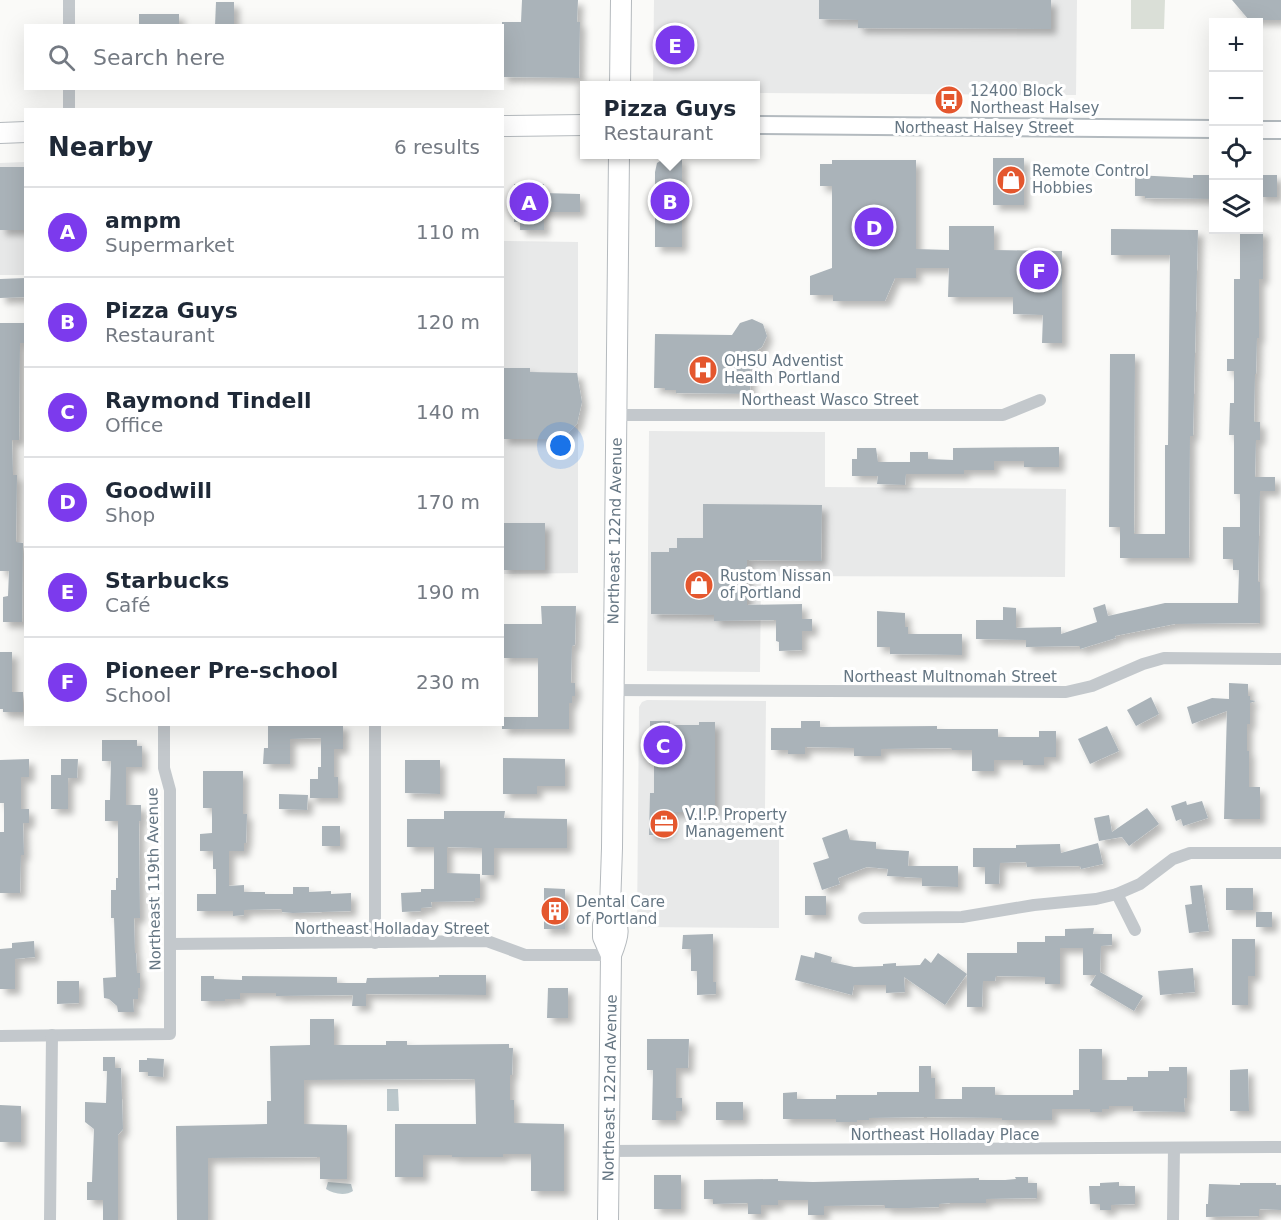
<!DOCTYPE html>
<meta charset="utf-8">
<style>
:root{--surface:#fff;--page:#f6f6f7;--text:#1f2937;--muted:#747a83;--line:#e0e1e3;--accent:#7c3aed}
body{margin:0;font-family:"DejaVu Sans",sans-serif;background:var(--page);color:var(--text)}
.controls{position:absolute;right:18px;top:18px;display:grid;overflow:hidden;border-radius:0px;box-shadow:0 6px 24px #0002}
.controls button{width:54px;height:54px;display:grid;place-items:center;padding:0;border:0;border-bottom:2px solid var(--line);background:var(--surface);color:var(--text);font:30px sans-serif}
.you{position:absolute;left:561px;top:446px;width:21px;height:21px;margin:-15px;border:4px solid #fff;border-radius:50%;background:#1a73e8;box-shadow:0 0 0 9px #1a73e833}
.badge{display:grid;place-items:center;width:39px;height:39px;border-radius:50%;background:var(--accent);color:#fff;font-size:20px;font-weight:700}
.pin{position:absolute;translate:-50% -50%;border:3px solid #fff;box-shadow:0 2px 6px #0006}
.popup{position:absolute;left:580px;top:81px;width:180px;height:78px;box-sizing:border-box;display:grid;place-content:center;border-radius:0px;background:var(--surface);filter:drop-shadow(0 2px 4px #0005);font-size:20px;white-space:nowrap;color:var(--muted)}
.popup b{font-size:22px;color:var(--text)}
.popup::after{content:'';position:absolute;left:50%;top:100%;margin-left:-12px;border:12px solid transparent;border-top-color:var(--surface)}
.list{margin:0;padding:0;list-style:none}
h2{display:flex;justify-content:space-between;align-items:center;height:78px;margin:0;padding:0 24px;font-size:26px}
h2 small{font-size:20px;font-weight:400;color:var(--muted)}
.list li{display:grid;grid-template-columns:39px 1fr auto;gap:18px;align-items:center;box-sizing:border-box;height:90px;padding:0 24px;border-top:2px solid var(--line)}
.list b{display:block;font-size:22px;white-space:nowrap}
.list p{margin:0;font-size:20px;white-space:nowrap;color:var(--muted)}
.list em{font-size:20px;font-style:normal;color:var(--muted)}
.icon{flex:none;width:33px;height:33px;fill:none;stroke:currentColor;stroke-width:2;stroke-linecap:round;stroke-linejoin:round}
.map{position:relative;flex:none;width:1281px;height:1220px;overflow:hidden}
.search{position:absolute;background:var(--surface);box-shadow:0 6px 24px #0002;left:24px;top:24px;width:480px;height:66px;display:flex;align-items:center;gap:15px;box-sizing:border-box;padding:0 21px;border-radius:0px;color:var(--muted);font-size:22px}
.panel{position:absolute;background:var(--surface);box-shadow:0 6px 24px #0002;left:24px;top:108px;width:480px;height:618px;border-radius:0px}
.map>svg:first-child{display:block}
</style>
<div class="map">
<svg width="1281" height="1220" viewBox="0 0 1281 1220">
<defs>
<filter id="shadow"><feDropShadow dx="5.5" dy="5.5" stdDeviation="3" flood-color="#0004"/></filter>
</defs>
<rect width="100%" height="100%" fill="#fafaf8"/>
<!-- built -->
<g fill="#e8e9e9">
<path d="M654 0H1077L1076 95 756 93V86H653Z"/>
<path d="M25 162V275H0V163Z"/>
<path d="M502 241 578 242V573L503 574Z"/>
<path d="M649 431 825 432V487L1066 489 1065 577 761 576 760 672 647 671Z"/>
<path d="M647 700 766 701 765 809 779 810V928L637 927 639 707 642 702Z"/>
</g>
<!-- green -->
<path fill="#dadfd7" d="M1131 0H1165L1164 29H1131Z"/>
<!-- water -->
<g fill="#bbc7cb">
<path d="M387 1089H398L399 1111H387Z"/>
<path d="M328 1182 351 1184 353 1191C346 1196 333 1194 326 1189Z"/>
</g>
<!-- building -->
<g fill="#aab3b9" filter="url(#shadow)">
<path d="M522 0H578L577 22H580L579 78 502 77V22H521Z"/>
<path d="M819 0H1051V29L858 28V20L819 19Z"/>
<path d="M1232 0H1281V20H1249Z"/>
<path d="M216 2H234V26H215Z"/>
<rect x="139" y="14" width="40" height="12"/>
<path d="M665 158H682V247H655V172L657 163Z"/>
<rect x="993" y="158" width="31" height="47"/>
<path d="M832 160H916V249L949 250V226H994V250L1062 251V343H1042L1043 315 1013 314V297H948L949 268H916V278H895L885 301H833V295H810V276L832 268V186H820V164H832Z"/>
<rect x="0" y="167" width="26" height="63"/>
<path d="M1135 175 1193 178V175H1214V199L1145 198V196H1135Z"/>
<rect x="1258" y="175" width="19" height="22"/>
<path d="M514 184H544V193L580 194V212H544V230H520V222H514Z"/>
<path d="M1111 229 1198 230 1193 436H1190L1189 558H1120V527H1109L1110 354H1135L1134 534H1165V445H1168L1170 255H1111Z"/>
<path d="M1240 230H1263V279H1259V338H1257L1256 374H1255L1254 422H1260V440H1256L1255 477H1275V491H1260L1258 582H1260V623L1175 624 1115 636 1116 638 1080 649V646L1026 647V640L976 639V620H1003V607L1016 608V628L1061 627V634L1097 622 1093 608 1105 604 1108 616 1165 603H1238L1239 570H1233V559H1223V527H1240V494H1234V435H1229L1230 403H1234V371H1227V359H1234V279H1240Z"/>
<path d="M26 278V297L0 298V279Z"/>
<path d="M752 319 763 324 767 336 762 347 751 354 750 394 676 393V390H665V388H654L655 334 732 335 740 323Z"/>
<path d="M0 323H26V343H20L19 440H12L13 475H17L16 542 23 543 22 622H3V597L8 596 9 571H0Z"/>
<path d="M502 368H530V372L577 373 582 402 577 424 562 439H502Z"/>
<path d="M1059 447V467H1024V461H994V470H964V474H906L905 485 877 484 878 476H852V459H857V448H876L878 462H910V452H928V459L953 460V448Z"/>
<path d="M703 504 822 505 821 561 747 560V605L802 604V619H812V631H802V650L779 651V642L776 641V620L714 621V615L651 614V552H669V548H677V538H703Z"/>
<rect x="502" y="523" width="43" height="47"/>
<path d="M541 606H576L575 645 572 646 571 683H575V696H572V703H569V729H502V717H538V658H502V624H542Z"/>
<path d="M877 611 905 613V627H908V634H962V655L890 654V647H877Z"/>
<path d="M0 652H12V692H23V712H3V709H0Z"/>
<path d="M1229 683 1248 684V696H1250V700L1256 701 1250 703V724H1247V751H1249V787H1260V819H1224L1227 711 1192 724 1187 707 1212 698 1229 699Z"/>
<path d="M1151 697 1159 714 1136 726 1127 710Z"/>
<path d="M650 721H670V725H699V722H715V812H671L670 830H666V835H649L650 793H654V745H650Z"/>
<path d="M801 721H820V727L937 726V729H998V737H1039V731H1056V757H1044V765H1023V760H994V771H972V750H952V748L881 749V756H854V748L805 747V754H788V750H771V728H801Z"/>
<path d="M268 724H343V749H334V777H338V798H310V779H318V767H321V738L290 739V764H263L264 748H268Z"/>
<path d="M1107 726 1119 751 1090 764 1078 739Z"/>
<path d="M102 740H137V746H142V767H126V805H141V821H139L140 918H134L135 953H136L137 973H140V988H138V999H133L134 1012H118L117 1006 109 999 104 998 103 978 116 977 114 918H111V890H116V878H118V821H105V800H110L111 761H102Z"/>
<path d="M503 758 565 759V786H537V794H503Z"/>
<path d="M29 759V777H21V809H29V823H23L24 855H21L20 893H0V832H4V803H0V760Z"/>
<path d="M61 759H78L77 778H68V809H51V775H61Z"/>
<path d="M405 760H440V794L405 793Z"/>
<path d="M203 771H243V814H247L246 843H244V851H229V886L244 885V892H265V894H293V887H309V892L331 891V894L351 893V911L293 913 282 912V909L244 910V915L233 916V911H197V894H216V869H213V851H200V834L212 833V808H203Z"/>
<path d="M279 794 308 795 307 810 279 809Z"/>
<path d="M1186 801 1187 805 1202 801 1208 818 1183 826 1181 819 1176 821 1171 806Z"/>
<path d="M1147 808 1159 824 1129 846 1122 837 1099 841 1094 818 1109 815 1112 832Z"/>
<path d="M444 811H505L504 818 567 819V848H494V875H482V848L447 847V873L480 874V898H475V901L431 902 432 907 421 908V911L402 912 401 893 421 892V889H434V847H407V819H444Z"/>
<rect x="322" y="826" width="18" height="20"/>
<path d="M847 829 850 840 876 842V849L909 851 908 866H958V887L922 886V878L887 876 888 869 867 867 838 878 840 884 822 890 813 863 829 858 822 838Z"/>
<path d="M1098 843 1103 864 1081 869 1080 866 1027 867 1026 862 1000 863 999 884H985V867H973V848H1016V845L1060 844 1061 853Z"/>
<path d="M1202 885 1209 931 1189 933 1185 905 1192 904 1190 886Z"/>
<path d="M544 888 565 889V929H544Z"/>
<rect x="1226" y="888" width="27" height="22"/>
<rect x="805" y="896" width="21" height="19"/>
<rect x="1256" y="912" width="16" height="15"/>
<path d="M1094 928 1093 934H1112V945L1101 946 1100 972 1143 996 1134 1011 1090 985 1096 975H1083V948H1060V984H1045V977L996 976 995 981H983L982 1007H967V974L945 1005 904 977 905 992 886 993V985H854L852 995 795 980 801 955 814 958 815 952 832 957 831 962 854 967 883 966V964L896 963V966L920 965 925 958 931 963 938 953 967 974V953H1017V942H1045V936H1065V929Z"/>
<path d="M713 934V982H716V994L697 995V971H691V949H682L683 935Z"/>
<path d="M1232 939H1255V976H1248V1005H1232Z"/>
<path d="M34 941 35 957 15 959V989H0V949L12 948V943Z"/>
<path d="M1193 968 1195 992 1160 995 1158 971Z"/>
<path d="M439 975H486V995L366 994V1006H352L353 995 276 996V993H240V999H225V1001H201V976H214V979L242 980V976L337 977V983H366L367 978 439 977Z"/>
<path d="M57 981H79V1003L57 1004Z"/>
<path d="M548 988H568V1018H547Z"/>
<path d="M310 1019H334V1045H386V1041H407V1045L509 1044V1048H513L512 1075H510V1100H514V1123L564 1124V1191H531V1154H503V1157H452V1155H423V1177H395V1124H476L475 1079 304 1080V1124L347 1125V1179H320V1157L208 1158V1220H177L176 1126 267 1124V1101H271L270 1046 310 1045Z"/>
<path d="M647 1039H689L688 1068H676V1098H682V1111H676V1120H652L653 1070H647Z"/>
<path d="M1079 1049H1102V1080H1127V1077H1148V1071H1169V1067H1187V1098H1184L1185 1112 1133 1111V1106H1109V1109H1102V1112H1090V1109H1052V1120H1002V1118L926 1117 869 1118V1120H857V1122H836V1119H783V1093L797 1092V1099H836V1095H877V1092H919V1066H931V1078H935V1099H962V1087H995V1095H1073V1090H1079Z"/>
<path d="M103 1057H115V1068H121L123 1129 118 1135V1220H103V1200H87V1182H92L94 1129 85 1122V1102L106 1103 107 1071H103Z"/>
<path d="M147 1058 164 1059 163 1077 148 1076V1072H139V1060H147Z"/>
<path d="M1248 1069 1249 1111H1230V1070Z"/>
<rect x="716" y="1102" width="27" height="18"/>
<path d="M0 1105 21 1106V1142H0Z"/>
<rect x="654" y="1175" width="27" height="34"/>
<path d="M1015 1177H1028V1183H1037V1198L986 1199V1203H950L939 1204V1207L909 1208H885V1205L824 1206V1215H808V1200H778V1205H761V1214H748V1203L713 1204V1199H704V1180L778 1179V1181L813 1182 979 1178V1180H1005L1016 1179Z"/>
<path d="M1119 1182V1186H1135V1204L1111 1205V1210H1100V1204H1090L1089 1186H1100V1183Z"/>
<path d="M1240 1183H1276V1185H1281V1210L1259 1209V1216L1206 1217V1204H1208L1209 1184 1240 1185Z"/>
</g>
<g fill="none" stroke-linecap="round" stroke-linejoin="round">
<!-- secondary casing -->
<g stroke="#b3babf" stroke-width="20">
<g id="secondary">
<path d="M756 125 1214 129"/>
<path d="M1258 130H1281"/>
</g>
</g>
<!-- primary casing -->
<g stroke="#b5babe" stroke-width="22">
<g id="primary">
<path d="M620 86 621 0"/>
<path d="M502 126 584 125"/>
<path d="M0 133 26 132"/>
<path d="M611 955 603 937V925L610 908 612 848 619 154"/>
<path d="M608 1220 611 955C619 935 621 928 610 908"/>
</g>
</g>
<!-- minor -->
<g stroke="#c3c8cc" stroke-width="12">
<path d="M69 0V26"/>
<path d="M69 88V110"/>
<path d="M617 415H1003L1040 400"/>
<path d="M613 690 1066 692 1092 686 1143 664 1164 658 1281 659"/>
<path d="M1117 894 1135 930"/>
<path d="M864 918 962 917 1034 905 1096 899 1117 894 1140 884 1173 859 1190 853H1281"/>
<path d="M375 943V724"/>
<path d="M170 944 487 941 525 955H611"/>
<path d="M0 1036 170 1034V790L164 768V724"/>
<path d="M609 1151 1281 1147"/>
<path d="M50 1220 52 1035"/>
<path d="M1173 1220 1174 1149"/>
</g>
<!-- secondary -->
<use href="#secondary" stroke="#fff" stroke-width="16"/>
<!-- primary -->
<use href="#primary" stroke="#fff" stroke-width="20"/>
</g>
<!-- icons -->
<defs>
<g id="bus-disc" transform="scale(1.5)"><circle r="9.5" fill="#e4572e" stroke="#fff"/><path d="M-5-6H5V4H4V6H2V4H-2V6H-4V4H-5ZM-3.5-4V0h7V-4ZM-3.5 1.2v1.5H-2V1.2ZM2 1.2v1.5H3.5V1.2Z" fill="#fff"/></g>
<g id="shop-disc" transform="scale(1.5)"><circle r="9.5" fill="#e4572e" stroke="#fff"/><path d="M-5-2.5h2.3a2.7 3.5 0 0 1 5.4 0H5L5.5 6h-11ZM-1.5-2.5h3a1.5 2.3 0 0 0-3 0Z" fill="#fff"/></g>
<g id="hospital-disc" transform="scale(1.5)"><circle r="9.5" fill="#e4572e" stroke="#fff"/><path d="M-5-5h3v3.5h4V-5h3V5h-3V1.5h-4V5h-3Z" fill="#fff"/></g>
<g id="office-disc" transform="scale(1.5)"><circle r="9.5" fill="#e4572e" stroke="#fff"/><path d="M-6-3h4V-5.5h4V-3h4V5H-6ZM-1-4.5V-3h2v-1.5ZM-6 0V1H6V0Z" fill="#fff"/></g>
<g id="building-disc" transform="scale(1.5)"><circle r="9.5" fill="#e4572e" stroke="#fff"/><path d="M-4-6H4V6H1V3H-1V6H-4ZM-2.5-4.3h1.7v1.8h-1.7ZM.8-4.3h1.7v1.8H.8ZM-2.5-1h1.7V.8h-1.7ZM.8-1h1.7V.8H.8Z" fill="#fff"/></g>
</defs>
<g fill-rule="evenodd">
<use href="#bus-disc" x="949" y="100"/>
<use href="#shop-disc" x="1011" y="180"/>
<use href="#hospital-disc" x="703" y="370"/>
<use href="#shop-disc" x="699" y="585"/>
<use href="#office-disc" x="664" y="824"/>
<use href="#building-disc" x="555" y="911"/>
</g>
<g text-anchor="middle" stroke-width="6" stroke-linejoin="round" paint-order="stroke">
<!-- poi labels -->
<g font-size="15" fill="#657683" stroke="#fff" text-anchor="start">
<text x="970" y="96">12400 Block<tspan x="970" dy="17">Northeast Halsey</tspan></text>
<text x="1032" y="176">Remote Control<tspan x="1032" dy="17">Hobbies</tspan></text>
<text x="724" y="366">OHSU Adventist<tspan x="724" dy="17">Health Portland</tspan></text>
<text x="720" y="581">Rustom Nissan<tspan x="720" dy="17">of Portland</tspan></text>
<text x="685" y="820">V.I.P. Property<tspan x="685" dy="17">Management</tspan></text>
<text x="576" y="907">Dental Care<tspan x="576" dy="17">of Portland</tspan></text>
</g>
<!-- street labels -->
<g font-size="15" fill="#657683" stroke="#fff">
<text x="984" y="133">Northeast Halsey Street</text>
<text x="830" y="405">Northeast Wasco Street</text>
<text transform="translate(615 531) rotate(-89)" y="5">Northeast 122nd Avenue</text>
<text x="950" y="682">Northeast Multnomah Street</text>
<text transform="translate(154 879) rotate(-91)" y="5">Northeast 119th Avenue</text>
<text x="392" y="934">Northeast Holladay Street</text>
<text transform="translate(610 1088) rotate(-89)" y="5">Northeast 122nd Avenue</text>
<text x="945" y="1140">Northeast Holladay Place</text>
</g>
</g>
</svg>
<div class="controls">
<button>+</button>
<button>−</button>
<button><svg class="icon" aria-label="locate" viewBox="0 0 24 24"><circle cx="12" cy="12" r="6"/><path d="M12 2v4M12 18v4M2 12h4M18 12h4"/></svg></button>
<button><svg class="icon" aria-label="layers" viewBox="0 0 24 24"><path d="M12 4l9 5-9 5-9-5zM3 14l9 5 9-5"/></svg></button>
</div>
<div class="you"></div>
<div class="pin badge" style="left:529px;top:202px">A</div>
<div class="pin badge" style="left:670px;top:201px">B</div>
<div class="popup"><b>Pizza Guys</b>Restaurant</div>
<div class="pin badge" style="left:663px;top:745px">C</div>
<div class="pin badge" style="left:874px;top:227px">D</div>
<div class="pin badge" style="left:675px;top:45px">E</div>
<div class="pin badge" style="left:1039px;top:270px">F</div>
<div class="search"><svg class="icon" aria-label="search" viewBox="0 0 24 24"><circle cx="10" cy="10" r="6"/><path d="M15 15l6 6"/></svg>Search here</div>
<section class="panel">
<h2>Nearby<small>6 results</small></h2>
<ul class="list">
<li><span class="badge">A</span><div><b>ampm</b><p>Supermarket</p></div><em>110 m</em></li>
<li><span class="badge">B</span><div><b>Pizza Guys</b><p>Restaurant</p></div><em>120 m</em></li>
<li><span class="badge">C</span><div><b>Raymond Tindell</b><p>Office</p></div><em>140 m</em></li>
<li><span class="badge">D</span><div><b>Goodwill</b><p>Shop</p></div><em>170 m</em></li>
<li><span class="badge">E</span><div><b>Starbucks</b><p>Café</p></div><em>190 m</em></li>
<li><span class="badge">F</span><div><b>Pioneer Pre-school</b><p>School</p></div><em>230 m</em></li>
</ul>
</section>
</div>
